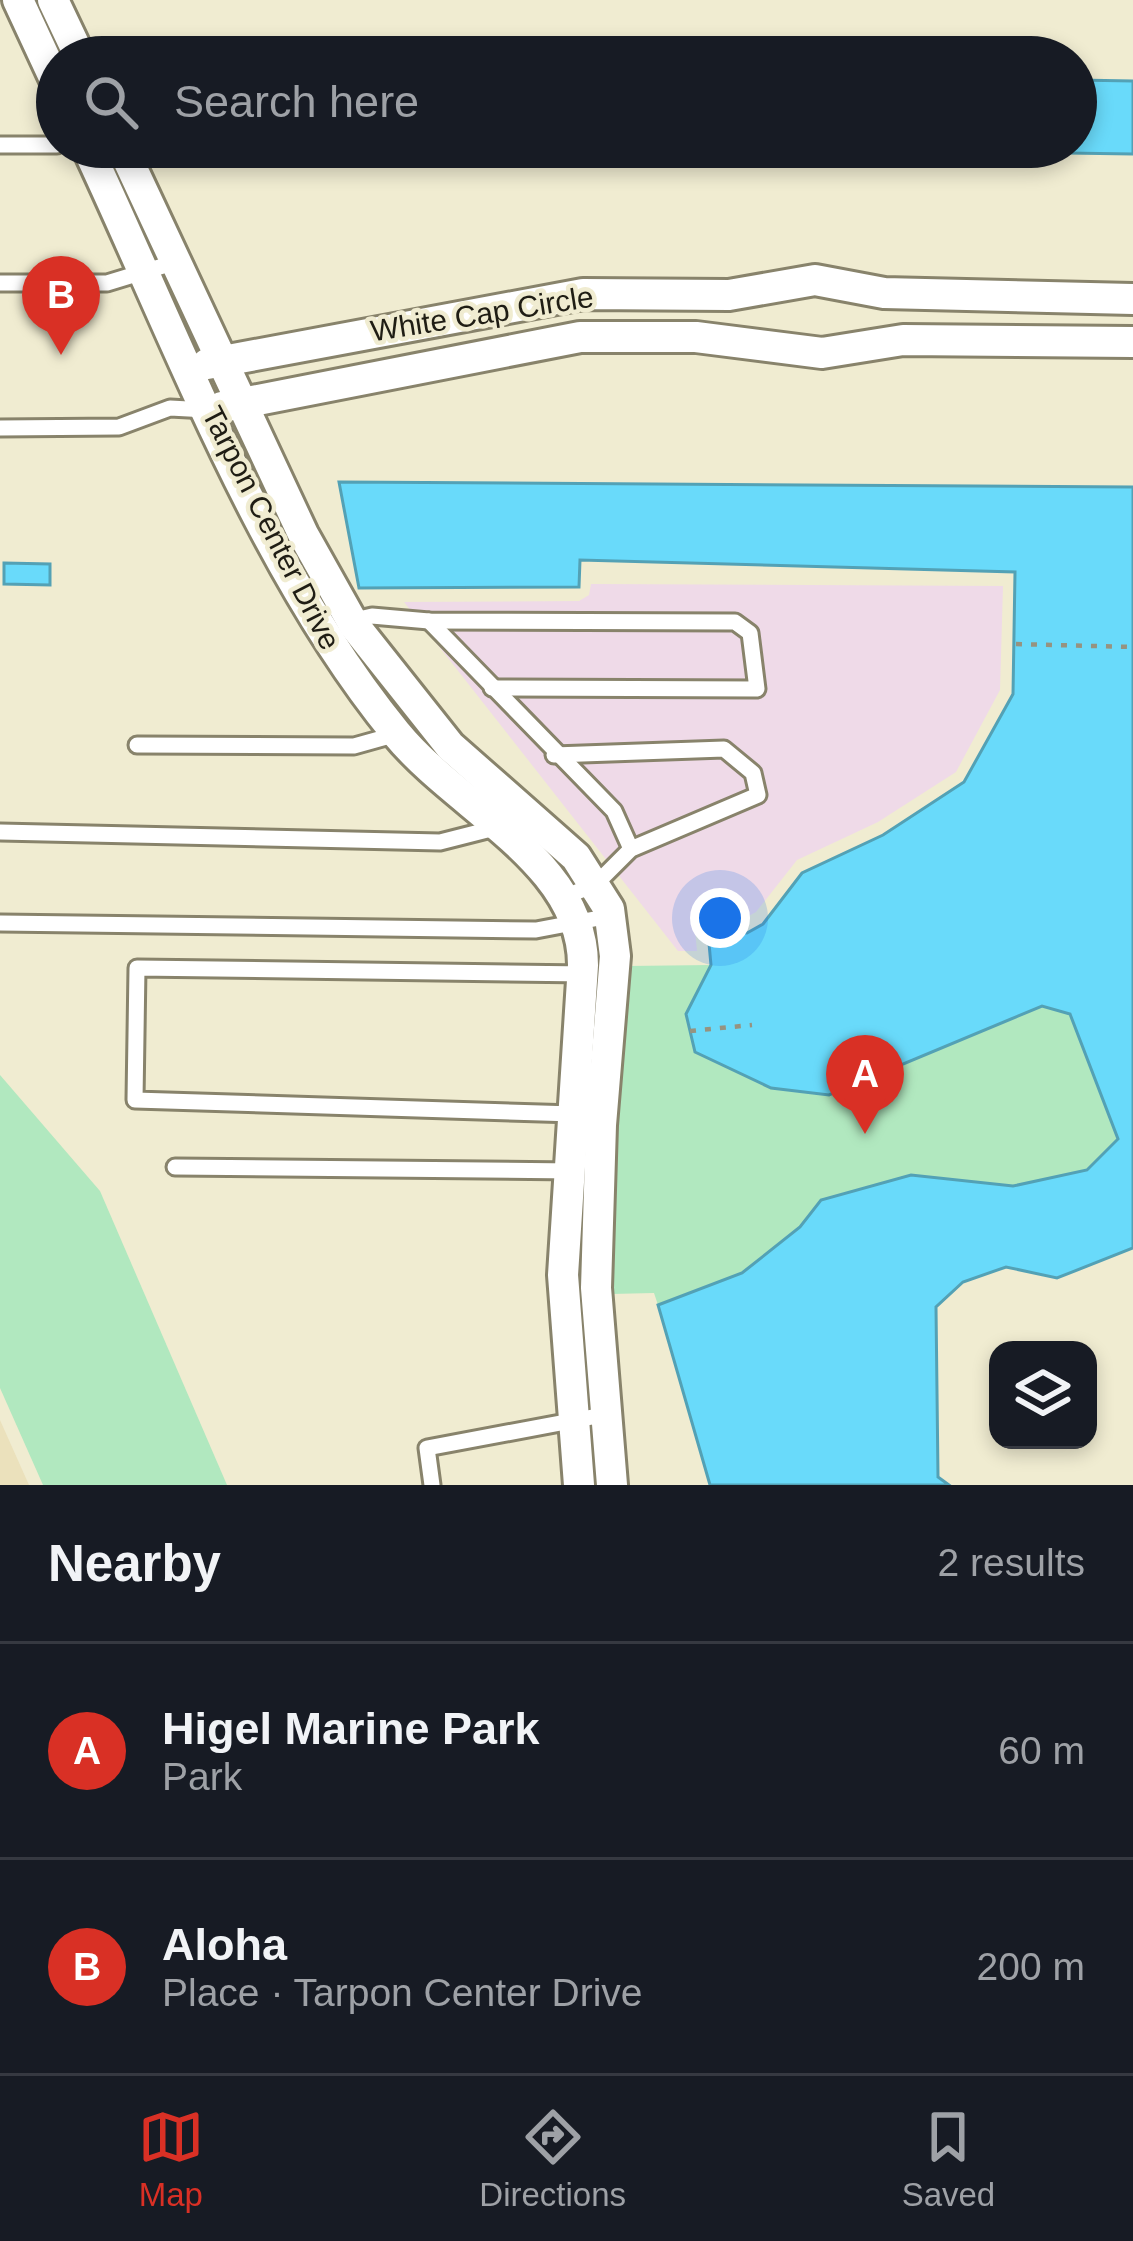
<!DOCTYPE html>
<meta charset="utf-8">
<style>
:root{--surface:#171b24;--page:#20242c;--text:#f1f3f6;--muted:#9ea1a6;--line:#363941;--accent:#d93025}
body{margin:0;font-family:Arial,sans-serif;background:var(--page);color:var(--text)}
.controls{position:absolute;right:36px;bottom:36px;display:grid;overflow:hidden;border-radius:24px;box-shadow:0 6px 18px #0003}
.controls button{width:108px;height:108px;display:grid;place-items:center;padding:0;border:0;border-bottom:3px solid var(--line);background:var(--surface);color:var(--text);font:60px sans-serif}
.you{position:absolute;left:720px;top:918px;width:42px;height:42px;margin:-30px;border:9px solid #fff;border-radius:50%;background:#1a73e8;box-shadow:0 0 0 18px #1a73e833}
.badge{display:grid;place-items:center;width:78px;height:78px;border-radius:50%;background:var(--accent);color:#fff;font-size:39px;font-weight:700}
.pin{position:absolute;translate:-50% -99px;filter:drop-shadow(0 3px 6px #0008)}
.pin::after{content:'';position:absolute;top:63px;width:42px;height:36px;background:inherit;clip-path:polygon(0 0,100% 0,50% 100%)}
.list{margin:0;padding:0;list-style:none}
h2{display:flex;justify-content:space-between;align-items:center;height:156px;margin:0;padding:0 48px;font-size:51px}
h2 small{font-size:39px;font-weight:400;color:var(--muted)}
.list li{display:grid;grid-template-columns:78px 1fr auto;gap:36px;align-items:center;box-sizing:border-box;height:216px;padding:0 48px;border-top:3px solid var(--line)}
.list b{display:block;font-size:45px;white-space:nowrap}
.list p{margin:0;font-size:39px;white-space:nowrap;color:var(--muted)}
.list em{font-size:39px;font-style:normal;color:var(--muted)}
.icon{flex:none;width:66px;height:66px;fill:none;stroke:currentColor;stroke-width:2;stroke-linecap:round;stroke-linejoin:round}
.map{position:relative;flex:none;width:1133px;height:1485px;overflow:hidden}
.search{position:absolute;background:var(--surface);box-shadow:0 6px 18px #0003;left:36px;right:36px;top:36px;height:132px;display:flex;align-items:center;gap:30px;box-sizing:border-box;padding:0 42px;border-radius:66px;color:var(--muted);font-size:45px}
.sheet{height:588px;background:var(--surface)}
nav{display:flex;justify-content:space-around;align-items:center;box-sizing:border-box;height:168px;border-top:3px solid var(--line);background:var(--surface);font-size:33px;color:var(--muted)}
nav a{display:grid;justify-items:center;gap:6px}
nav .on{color:var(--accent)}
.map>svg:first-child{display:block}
</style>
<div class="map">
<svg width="1133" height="1485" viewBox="0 0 1133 1485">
<rect width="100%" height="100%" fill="#f0ecd1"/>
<!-- commercial -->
<path fill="#efdae8" d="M591 584 1003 586 1000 690 956 772 878 822 797 860 756 912 745 918H736L730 896 700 898 693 908 697 951H678L404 602 579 601 589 595Z"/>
<!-- green -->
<g fill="#b1e8bf">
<path d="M711 965 686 1014 695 1052 771 1088 829 1095 1042 1006 1071 1014 1118 1139 1087 1170 1013 1186 911 1175 821 1200 800 1227 742 1273 658 1305 654 1293 611 1294V1186L627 966Z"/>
<path d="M0 1075 100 1191 227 1485H43L0 1388Z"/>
</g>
<!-- sand -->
<path fill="#ebe1bc" d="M0 1420 29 1485H0Z"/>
<!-- water -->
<g fill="#69dafa" stroke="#53a1b5" stroke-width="3">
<path d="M1076 80 1133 81V154L630 147H1076Z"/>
<path d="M339 482 1133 487V1248L1057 1278 1006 1267 963 1282 936 1307 938 1477 949 1485H710L658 1305 742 1273 800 1227 821 1200 911 1175 1013 1186 1087 1170 1118 1139 1070 1014 1042 1006 829 1095 771 1088 695 1052 686 1014 711 965 706 911 724 908 723 931 747 933 763 924 802 873 883 835 964 782 1013 694 1015 572 580 560 579 587 359 588Z"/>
<path d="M4 563 50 564V585L4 584Z"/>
</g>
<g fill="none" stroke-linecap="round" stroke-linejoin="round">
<!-- lane casing -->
<g stroke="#88836b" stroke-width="21">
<g id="lane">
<path d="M0 145H57"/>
<path d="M0 283H107L176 262"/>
<path d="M0 428 119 427 170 408 207 410"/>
<path d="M429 621 614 811 631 849"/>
<path d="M346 622 372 616 429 621 735 622 750 633 757 689 492 688"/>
<path d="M137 745 354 746 397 734"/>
<path d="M554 755 724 749 753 773 758 795 631 849 596 884 567 896"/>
<path d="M0 832 440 842 499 827"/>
<path d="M0 923 536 930 610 916"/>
<path d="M574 1114 135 1100 137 968 587 974"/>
<path d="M175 1167 574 1171"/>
<path d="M432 1485 427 1448 603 1415"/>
</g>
</g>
<!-- street casing -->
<g stroke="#88836b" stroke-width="36">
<g id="street">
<path d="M18 0 57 84"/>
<path d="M53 0 80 57"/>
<path d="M87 147C177 339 262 570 396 733 458 809 583 862 583 965L563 1275 579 1485"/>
<path d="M122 147 303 534 354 625 450 746 576 857 609 909 615 956 601 1125 596 1288 612 1485"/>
<path d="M207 364 583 294 729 295 815 280 884 293 1133 299"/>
<path d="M222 407 580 337H696L822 353 903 340 1133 342"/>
</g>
</g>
<!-- path -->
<g stroke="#969380" stroke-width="4.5" stroke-dasharray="6 9" stroke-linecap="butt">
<path d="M1016 644 1133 647"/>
<path d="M690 1031 752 1025"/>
</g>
<!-- lane -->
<use href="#lane" stroke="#fff" stroke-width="15"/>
<!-- street -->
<use href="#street" stroke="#fff" stroke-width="30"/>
</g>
<g text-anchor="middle" stroke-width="9" stroke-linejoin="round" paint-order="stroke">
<!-- street labels -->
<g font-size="30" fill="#1f1d14" stroke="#f0ecd1">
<text transform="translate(482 314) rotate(-9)" y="10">White Cap Circle</text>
<text transform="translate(271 528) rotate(63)" y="10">Tarpon Center Drive</text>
</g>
</g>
</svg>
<div class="controls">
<button><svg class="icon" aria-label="layers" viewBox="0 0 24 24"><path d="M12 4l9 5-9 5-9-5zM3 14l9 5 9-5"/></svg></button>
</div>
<div class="you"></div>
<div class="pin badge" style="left:865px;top:1134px">A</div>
<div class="pin badge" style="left:61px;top:355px">B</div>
<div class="search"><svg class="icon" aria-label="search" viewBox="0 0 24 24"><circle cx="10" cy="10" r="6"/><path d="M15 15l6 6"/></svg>Search here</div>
</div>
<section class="sheet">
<h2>Nearby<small>2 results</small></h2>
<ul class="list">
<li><span class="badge">A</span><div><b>Higel Marine Park</b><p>Park</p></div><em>60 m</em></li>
<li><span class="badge">B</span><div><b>Aloha</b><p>Place · Tarpon Center Drive</p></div><em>200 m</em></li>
</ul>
</section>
<nav>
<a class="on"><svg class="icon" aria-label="map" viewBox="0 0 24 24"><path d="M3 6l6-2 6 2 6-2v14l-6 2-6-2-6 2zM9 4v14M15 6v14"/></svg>Map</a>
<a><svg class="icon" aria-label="directions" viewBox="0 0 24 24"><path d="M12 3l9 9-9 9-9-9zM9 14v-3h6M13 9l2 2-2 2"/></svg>Directions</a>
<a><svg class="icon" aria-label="saved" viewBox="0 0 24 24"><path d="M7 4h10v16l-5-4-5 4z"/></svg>Saved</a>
</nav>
